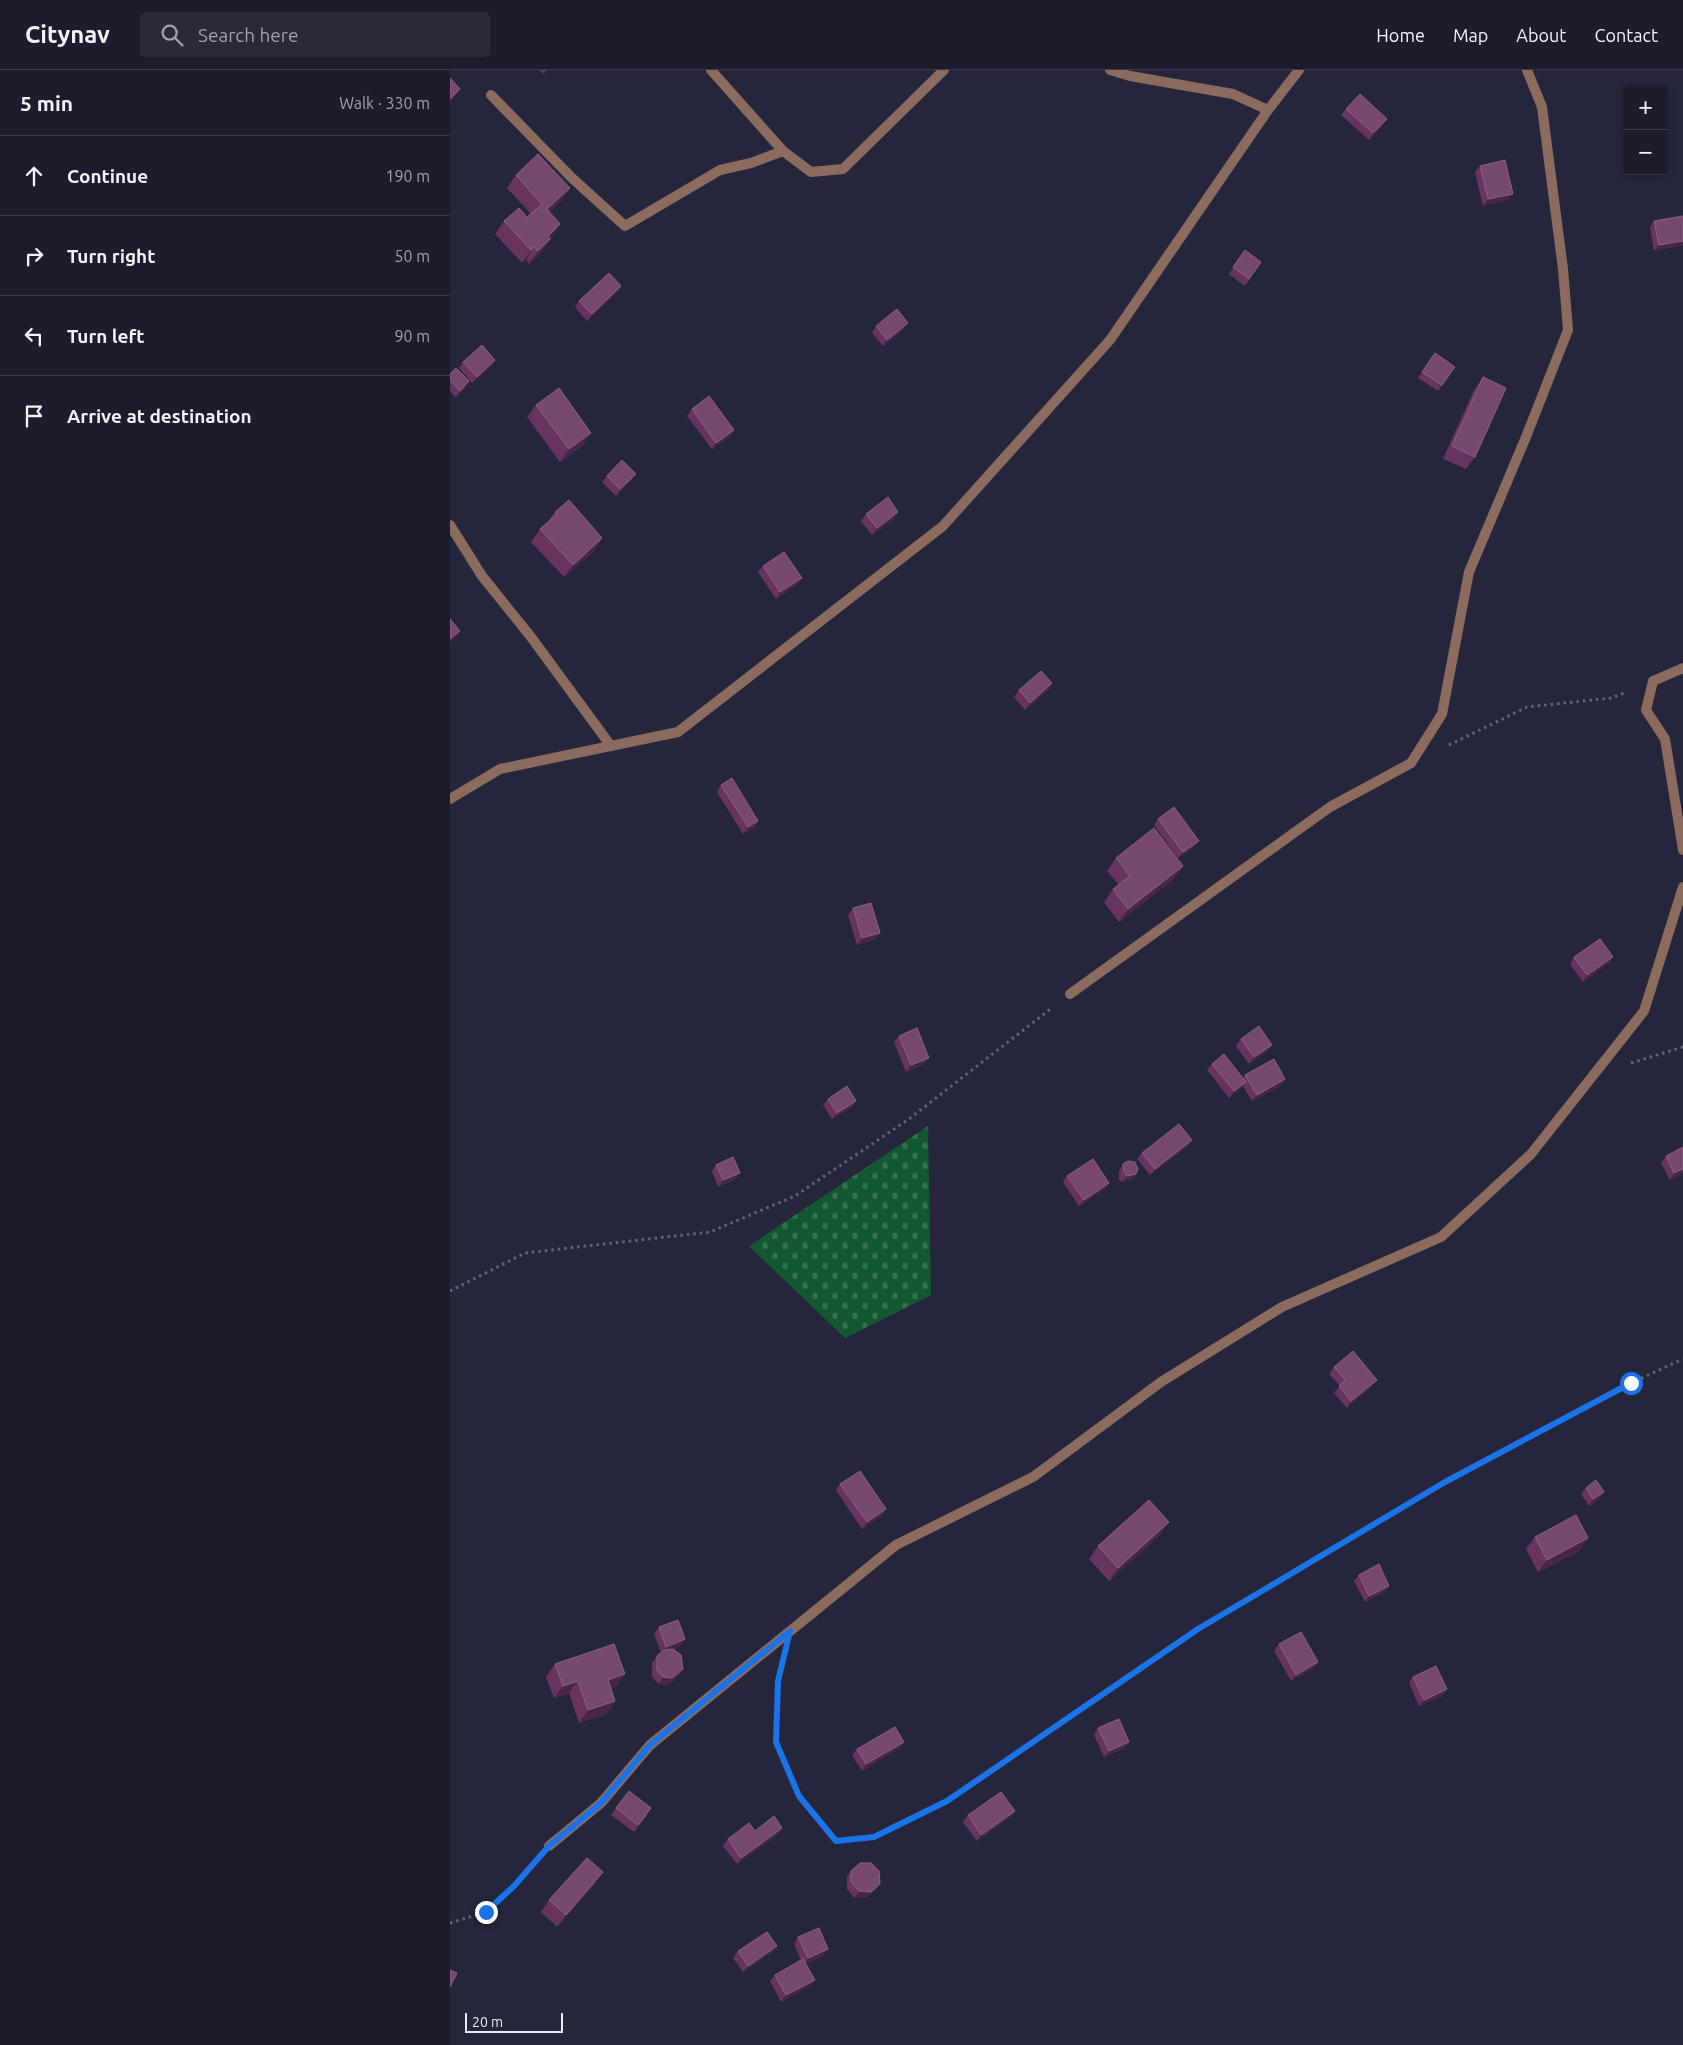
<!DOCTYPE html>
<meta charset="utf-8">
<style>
:root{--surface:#1c1c2c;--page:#292938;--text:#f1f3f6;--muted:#a0a1a9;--line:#3a3a48}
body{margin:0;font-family:Ubuntu,sans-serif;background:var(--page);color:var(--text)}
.controls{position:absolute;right:15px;top:15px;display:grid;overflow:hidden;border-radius:5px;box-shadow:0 2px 8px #0003}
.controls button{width:45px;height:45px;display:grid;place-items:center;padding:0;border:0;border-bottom:1px solid var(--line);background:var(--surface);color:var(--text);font:25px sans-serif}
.scale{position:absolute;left:15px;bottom:12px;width:98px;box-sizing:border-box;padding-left:5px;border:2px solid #eaebfa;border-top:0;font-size:14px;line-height:18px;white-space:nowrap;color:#eaebfa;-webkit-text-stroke:4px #25263b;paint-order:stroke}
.stop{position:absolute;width:15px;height:15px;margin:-11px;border:4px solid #1a73e8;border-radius:50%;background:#fff}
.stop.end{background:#1a73e8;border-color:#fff;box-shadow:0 1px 5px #0008}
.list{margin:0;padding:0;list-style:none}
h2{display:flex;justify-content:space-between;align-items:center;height:65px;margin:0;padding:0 20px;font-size:21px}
h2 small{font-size:16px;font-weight:400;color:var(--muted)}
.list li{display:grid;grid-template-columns:32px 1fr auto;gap:15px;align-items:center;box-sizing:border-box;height:80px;padding:0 20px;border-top:1px solid var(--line)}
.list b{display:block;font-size:19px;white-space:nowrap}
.list em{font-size:16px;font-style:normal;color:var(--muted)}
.icon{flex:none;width:28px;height:28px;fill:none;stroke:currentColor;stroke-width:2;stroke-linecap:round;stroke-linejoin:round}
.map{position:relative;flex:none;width:1233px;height:1975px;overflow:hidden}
header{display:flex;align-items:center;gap:30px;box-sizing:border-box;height:70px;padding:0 25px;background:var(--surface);border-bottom:1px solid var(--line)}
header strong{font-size:24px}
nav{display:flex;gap:28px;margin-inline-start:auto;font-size:18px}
.search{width:350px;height:45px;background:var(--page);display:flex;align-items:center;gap:12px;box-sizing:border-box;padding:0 18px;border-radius:5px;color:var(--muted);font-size:19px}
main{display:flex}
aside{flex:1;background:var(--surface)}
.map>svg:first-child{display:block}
</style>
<header>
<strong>Citynav</strong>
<div class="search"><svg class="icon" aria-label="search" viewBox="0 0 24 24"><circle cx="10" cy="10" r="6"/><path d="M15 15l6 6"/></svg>Search here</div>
<nav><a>Home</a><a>Map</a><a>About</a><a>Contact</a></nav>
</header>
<main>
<aside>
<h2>5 min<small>Walk · 330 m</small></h2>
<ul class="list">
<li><svg class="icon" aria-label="ahead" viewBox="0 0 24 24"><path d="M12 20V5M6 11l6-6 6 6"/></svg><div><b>Continue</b></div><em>190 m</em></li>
<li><svg class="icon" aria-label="right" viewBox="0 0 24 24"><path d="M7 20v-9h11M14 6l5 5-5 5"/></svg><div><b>Turn right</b></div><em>50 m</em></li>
<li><svg class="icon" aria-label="left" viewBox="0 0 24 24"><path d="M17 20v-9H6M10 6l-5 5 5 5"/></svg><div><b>Turn left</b></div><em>90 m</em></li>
<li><svg class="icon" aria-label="arrive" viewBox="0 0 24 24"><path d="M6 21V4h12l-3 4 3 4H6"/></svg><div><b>Arrive at destination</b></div></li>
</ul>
</aside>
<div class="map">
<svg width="1233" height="1975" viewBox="0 0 1233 1975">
<defs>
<pattern id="cemetery-stones" width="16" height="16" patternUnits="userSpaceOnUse" patternTransform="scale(1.25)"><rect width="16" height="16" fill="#125831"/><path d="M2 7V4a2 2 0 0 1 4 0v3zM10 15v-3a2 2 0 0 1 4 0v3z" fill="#357050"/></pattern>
</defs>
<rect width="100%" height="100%" fill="#25263b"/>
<!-- cemetery -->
<path fill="url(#cemetery-stones)" d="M478 1056 481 1225 395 1268 299 1176Z"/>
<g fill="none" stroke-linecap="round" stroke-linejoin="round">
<!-- path -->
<g stroke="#626377" stroke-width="3" stroke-dasharray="2.5 4" stroke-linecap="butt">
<path d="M999 675 1077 637 1161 628 1177 622"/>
<path d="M1181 993 1233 977"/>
<path d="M0 1221 75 1183 260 1162 345 1126 459 1049 603 937"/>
<path d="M331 1598 328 1611 326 1672 349 1726 386 1771 424 1767 497 1731 748 1559 995 1412 1181 1313 1233 1289"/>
<path d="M0 1853 36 1842 65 1816 85 1793"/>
</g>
<!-- service -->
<g stroke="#8c6b5f" stroke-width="10">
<path d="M261 0 333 81 361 102 393 99 494 0"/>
<path d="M41 25 122 108 175 156 270 100 301 93 333 81"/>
</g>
<!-- minor -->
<g stroke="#8c6b5f" stroke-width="10">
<path d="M660 0 680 6 783 24 818 40"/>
<path d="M0 455 32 506 81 567 161 676"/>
<path d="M1233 598 1203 611 1196 640 1215 669 1233 780"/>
<path d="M0 729 50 699 228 662 493 456 660 270 818 40 849 0"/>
<path d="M620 924 880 737 961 693 992 644 1019 502 1076 367 1118 260 1113 199 1092 37 1077 0"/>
<path d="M99 1776 151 1733 200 1675 446 1475 583 1407 711 1312 832 1237 991 1167 1081 1084 1194 941 1233 817"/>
</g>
</g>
<!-- wall -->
<g fill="#68345f">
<path d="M89 0H96L94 4Z"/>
<path d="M896 39 932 56 919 70 891 45Z"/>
<path d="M1030 96 1063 124 1058 130 1033 136 1025 102Z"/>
<path d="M66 105 111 131 99 142 102 167 92 182 79 194 76 190 72 193 45 164 54 151 77 147 81 144 57 118Z"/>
<path d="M1233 146 1204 181 1200 157 1204 151Z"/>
<path d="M795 180 811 192 795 216 779 204Z"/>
<path d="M171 216 167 222 137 251 125 237 129 231Z"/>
<path d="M426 256 454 259 433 276 422 263Z"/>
<path d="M985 283 1005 297 988 321 968 308Z"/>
<path d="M45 290 41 296 22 313 9 298 13 292Z"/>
<path d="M0 304 15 318 6 327 0 321Z"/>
<path d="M1033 307 1025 387 1016 399 993 389 1024 320Z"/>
<path d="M86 335 141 363 132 376 110 392 77 347Z"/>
<path d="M242 339 284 360 280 366 262 379 237 346Z"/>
<path d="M157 406 181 410 166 426 152 412Z"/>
<path d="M105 442 152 468 144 481 114 507 81 472 90 459 98 452Z"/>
<path d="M416 444 444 449 422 465 411 451Z"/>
<path d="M313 496 352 508 347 514 326 529 308 502Z"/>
<path d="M602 613 598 620 575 640 564 627 569 620Z"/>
<path d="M271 715 308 751 304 758 293 764 267 722Z"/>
<path d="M708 749 744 777 728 788 704 755Z"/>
<path d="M666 788 733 796 724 809 669 852 654 832 663 819 669 815 657 801Z"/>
<path d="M403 838 426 869 407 875 398 845Z"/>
<path d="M1124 887 1159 893 1133 912 1120 894Z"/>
<path d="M449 966 474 994 456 1002 444 972Z"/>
<path d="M791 969 817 981 799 994 786 976Z"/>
<path d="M762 994 793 1008 795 1005 835 1009 830 1016 802 1031 793 1016 791 1018 779 1028 757 1000Z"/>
<path d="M378 1029 406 1031 402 1037 382 1049 373 1035Z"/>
<path d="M742 1070 737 1076 700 1105 687 1089 692 1083Z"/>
<path d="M1216 1086 1233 1103 1220 1110 1211 1093Z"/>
<path d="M673 1094 686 1104 682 1110 672 1112 669 1109V1101Z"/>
<path d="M266 1095 290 1103 285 1109 268 1117 262 1101Z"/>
<path d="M617 1106 659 1113 655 1119 629 1136 613 1112Z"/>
<path d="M884 1297 922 1316 897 1338 884 1323 890 1316 879 1304Z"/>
<path d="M390 1414 436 1439 431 1446 412 1459 386 1420Z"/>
<path d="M1136 1418 1154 1422 1149 1429 1139 1436 1131 1424Z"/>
<path d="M710 1465 659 1511 639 1489 648 1476Z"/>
<path d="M1085 1467 1129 1481 1088 1502 1076 1479Z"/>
<path d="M909 1505 935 1522 915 1532 904 1511Z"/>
<path d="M209 1557 235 1569 231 1576 222 1580 233 1599 229 1605 218 1615 209 1614 202 1607V1593L207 1586 211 1583 204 1564Z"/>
<path d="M829 1574 864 1598 841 1611 824 1581Z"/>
<path d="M105 1594 166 1617 161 1618 165 1631 156 1644 129 1653 119 1623 104 1628 96 1607Z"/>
<path d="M963 1607 997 1619 992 1626 969 1636 959 1613Z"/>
<path d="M648 1658 679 1672 675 1678 654 1687 644 1665Z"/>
<path d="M454 1672 449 1678 412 1701 402 1685 407 1679Z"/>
<path d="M166 1738 197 1745 184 1762 161 1745Z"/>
<path d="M565 1741 560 1747 527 1771 513 1752 518 1745Z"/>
<path d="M332 1758 328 1764 287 1794 273 1776 278 1769Z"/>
<path d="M401 1801 425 1820 416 1828H404L397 1819V1807Z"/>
<path d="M144 1815 107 1857 91 1842 99 1830Z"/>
<path d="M348 1867 378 1879 373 1886 356 1894 360 1916 331 1932 320 1911 325 1905 351 1890 344 1874Z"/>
<path d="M327 1876 322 1882 293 1902 283 1888 288 1881Z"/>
</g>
<!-- shaded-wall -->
<g fill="#472649">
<path d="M10 19 1 32 0 33V29Z"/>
<path d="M937 49 932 56 919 70 923 63Z"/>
<path d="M120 118 111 131 88 152 97 139Z"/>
<path d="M1063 124 1058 130 1033 136 1038 129Z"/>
<path d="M110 154 102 167 89 179 98 166Z"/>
<path d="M100 169 92 182 79 194 88 181Z"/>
<path d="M1233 171V176L1204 181 1209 175Z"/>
<path d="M84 177 76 190 72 193 81 180Z"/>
<path d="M171 216 167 222 137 251 142 244Z"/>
<path d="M458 253 454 259 433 276 437 270Z"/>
<path d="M45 290 41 296 22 313 27 307Z"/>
<path d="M19 311 15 318 6 327 10 321Z"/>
<path d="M284 360 280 366 262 379 266 373Z"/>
<path d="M141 363 132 376 110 392 119 379Z"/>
<path d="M186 404 181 410 166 426 170 419Z"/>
<path d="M448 442 444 449 422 465 427 458Z"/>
<path d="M152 468 144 481 114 507 123 495Z"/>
<path d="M352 508 347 514 326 529 330 522Z"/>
<path d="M10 561 5 568 0 572V569Z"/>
<path d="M602 613 598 620 575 640 580 633Z"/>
<path d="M308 751 304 758 293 764 298 757Z"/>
<path d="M749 771 744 777 728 788 733 782Z"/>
<path d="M733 796 724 809 669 852 678 839Z"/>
<path d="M430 863 426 869 407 875 412 868Z"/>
<path d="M1163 887 1159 893 1133 912 1137 905Z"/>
<path d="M822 975 817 981 799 994 804 987Z"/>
<path d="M479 988 474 994 456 1002 461 995Z"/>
<path d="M835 1009 830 1016 802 1031 807 1025Z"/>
<path d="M796 1012 791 1018 779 1028 784 1021Z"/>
<path d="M406 1031 402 1037 382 1049 387 1043Z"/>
<path d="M742 1070 737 1076 700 1105 705 1099Z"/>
<path d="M1233 1099V1103L1220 1110 1224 1103Z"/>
<path d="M290 1103 285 1109 268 1117 273 1110Z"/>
<path d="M686 1104 682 1110 672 1112 677 1106Z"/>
<path d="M659 1113 655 1119 629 1136 634 1130Z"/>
<path d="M927 1310 922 1316 897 1338 901 1331Z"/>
<path d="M1154 1422 1149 1429 1139 1436 1143 1429Z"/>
<path d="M436 1439 431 1446 412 1459 417 1452Z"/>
<path d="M719 1452 710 1465 659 1511 668 1498Z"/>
<path d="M1138 1468 1129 1481 1088 1502 1097 1490Z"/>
<path d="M939 1516 935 1522 915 1532 919 1526Z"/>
<path d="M235 1569 231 1576 212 1584 216 1577Z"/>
<path d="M868 1592 864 1598 841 1611 846 1605Z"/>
<path d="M233 1599 229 1605 218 1615 209 1614 213 1607Z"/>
<path d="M175 1604 166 1617 149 1622 158 1610Z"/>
<path d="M128 1611 119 1623 104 1628 113 1616Z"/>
<path d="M997 1619 992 1626 969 1636 974 1630Z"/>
<path d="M165 1631 156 1644 129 1653 138 1640Z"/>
<path d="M454 1672 449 1678 412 1701 416 1694Z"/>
<path d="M679 1672 675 1678 654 1687 659 1681Z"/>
<path d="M565 1741 560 1747 527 1771 531 1765Z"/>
<path d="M332 1758 328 1764 287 1794 291 1788Z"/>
<path d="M153 1802 144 1815 107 1857 116 1845Z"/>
<path d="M430 1814 425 1820 416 1828H404L409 1821Z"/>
<path d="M327 1876 322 1882 293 1902 298 1896Z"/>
<path d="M378 1879 373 1886 354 1895 358 1888Z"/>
<path d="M365 1910 360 1916 331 1932 336 1925Z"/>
</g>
<!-- building -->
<g fill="#76476f" stroke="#886185">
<path d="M0 8 10 19 0 29Z"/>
<path d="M910 24 937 49 923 63 896 39Z"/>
<path d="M88 84 120 118 97 139 110 154 98 166 100 169 88 181 84 177 81 180 54 151 69 138 77 147 92 134 66 105Z"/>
<path d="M1055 90 1063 124 1038 129 1030 96Z"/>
<path d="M1233 146V171L1209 175 1204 151Z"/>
<path d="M795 180 811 192 799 209 783 197Z"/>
<path d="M159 203 171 216 142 244 129 231Z"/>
<path d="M447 239 458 253 437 270 426 256Z"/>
<path d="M32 275 45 290 27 307 13 292Z"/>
<path d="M985 283 1005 297 992 315 972 302Z"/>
<path d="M6 298 19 311 10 321 0 310V304Z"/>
<path d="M1033 307 1056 318 1025 387 1002 376Z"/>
<path d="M109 318 141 363 119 379 86 335Z"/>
<path d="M259 326 284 360 266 373 242 339Z"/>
<path d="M172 390 186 404 170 419 157 406Z"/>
<path d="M438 427 448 442 427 458 416 444Z"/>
<path d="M119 430 152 468 123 495 90 459 107 444 105 442Z"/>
<path d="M334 482 352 508 330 522 313 496Z"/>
<path d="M0 549 10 561 0 569Z"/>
<path d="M591 601 602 613 580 633 569 620Z"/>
<path d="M282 708 308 751 298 757 271 715Z"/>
<path d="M724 737 749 771 733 782 708 749Z"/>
<path d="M704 758 733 796 678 839 663 819 680 806 666 788Z"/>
<path d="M421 833 430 863 412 868 403 838Z"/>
<path d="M1150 869 1163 887 1137 905 1124 887Z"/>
<path d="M809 956 822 975 804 987 791 969Z"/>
<path d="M467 958 479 988 461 995 449 966Z"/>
<path d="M774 984 796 1012 784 1021 762 994Z"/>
<path d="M824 989 835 1009 807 1025 795 1005Z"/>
<path d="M397 1016 406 1031 387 1043 378 1029Z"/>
<path d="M729 1054 742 1070 705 1099 692 1083Z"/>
<path d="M1233 1077V1099L1224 1103 1216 1086Z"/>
<path d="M283 1087 290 1103 273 1110 266 1095Z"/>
<path d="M643 1089 659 1113 634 1130 617 1106Z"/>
<path d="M678 1091 685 1092 688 1099 686 1104 677 1106 674 1102 673 1094Z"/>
<path d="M903 1281 927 1310 901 1331 889 1316 895 1310 884 1297Z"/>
<path d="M410 1401 436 1439 417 1452 390 1414Z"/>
<path d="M1146 1410 1154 1422 1143 1429 1136 1418Z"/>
<path d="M699 1430 719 1452 668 1498 648 1476Z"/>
<path d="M1126 1445 1138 1468 1097 1490 1085 1467Z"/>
<path d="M929 1494 939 1516 919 1526 909 1505Z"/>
<path d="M228 1550 235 1569 216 1577 209 1557Z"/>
<path d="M851 1562 868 1592 846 1605 829 1574Z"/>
<path d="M164 1574 175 1604 158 1610 165 1631 138 1640 128 1611 113 1616 105 1594Z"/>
<path d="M223 1579 231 1585 233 1599 222 1608 213 1607 207 1600V1586L214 1580Z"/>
<path d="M986 1596 997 1619 974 1630 963 1607Z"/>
<path d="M669 1649 679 1672 659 1681 648 1658Z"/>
<path d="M445 1657 454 1672 416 1694 407 1679Z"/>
<path d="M179 1721 201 1738 188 1755 166 1738Z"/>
<path d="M551 1722 565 1741 531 1765 518 1745Z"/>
<path d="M324 1746 332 1758 291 1788 278 1769 299 1753 305 1761Z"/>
<path d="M137 1788 153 1802 116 1845 99 1830Z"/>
<path d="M410 1793H421L429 1801 430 1814 421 1822 409 1821 401 1812V1801Z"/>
<path d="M369 1858 378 1879 358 1888 348 1867Z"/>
<path d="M317 1862 327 1876 298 1896 288 1881Z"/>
<path d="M353 1889 365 1910 336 1925 325 1905Z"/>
<path d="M0 1900 7 1903 0 1917Z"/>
</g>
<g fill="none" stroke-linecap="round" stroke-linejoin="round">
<!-- route -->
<path stroke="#1a73e8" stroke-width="6" d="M36 1842 64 1816 99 1776 151 1733 200 1675 340 1561 328 1611 326 1672 349 1726 386 1771 424 1767 497 1731 748 1559 995 1412 1181 1313"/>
</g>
</svg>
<div class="controls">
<button>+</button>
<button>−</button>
</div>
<div class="scale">20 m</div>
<div class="stop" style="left:1181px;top:1313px"></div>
<div class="stop end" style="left:36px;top:1842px"></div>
</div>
</main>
